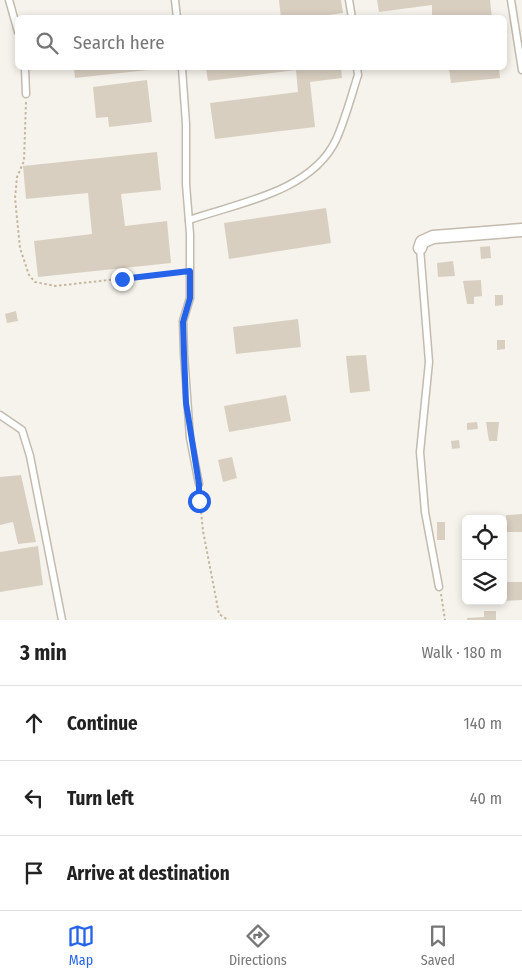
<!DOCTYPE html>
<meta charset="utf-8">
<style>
:root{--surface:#fff;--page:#f2f2f2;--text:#222;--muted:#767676;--line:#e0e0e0;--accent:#2563eb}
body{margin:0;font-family:"Fira Sans Condensed",sans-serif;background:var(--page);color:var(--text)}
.controls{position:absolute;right:15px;bottom:15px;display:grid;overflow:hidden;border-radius:8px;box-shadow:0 2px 8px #0003}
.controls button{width:45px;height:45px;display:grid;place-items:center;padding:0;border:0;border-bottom:1px solid var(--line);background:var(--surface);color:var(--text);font:25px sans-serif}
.stop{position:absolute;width:15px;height:15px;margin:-11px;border:4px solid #2563eb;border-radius:50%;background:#fff}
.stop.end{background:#2563eb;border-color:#fff;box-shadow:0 1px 5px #0008}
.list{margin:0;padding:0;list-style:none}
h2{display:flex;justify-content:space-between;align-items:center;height:65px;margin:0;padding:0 20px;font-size:21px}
h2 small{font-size:16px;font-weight:400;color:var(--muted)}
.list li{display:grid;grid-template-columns:32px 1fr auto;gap:15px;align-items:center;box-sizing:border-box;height:75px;padding:0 20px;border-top:1px solid var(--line)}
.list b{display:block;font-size:19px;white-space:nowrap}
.list em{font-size:16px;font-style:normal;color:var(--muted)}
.icon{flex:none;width:28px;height:28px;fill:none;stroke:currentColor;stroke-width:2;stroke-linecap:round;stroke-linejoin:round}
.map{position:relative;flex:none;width:522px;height:620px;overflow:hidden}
.search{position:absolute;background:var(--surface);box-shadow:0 2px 8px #0003;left:15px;right:15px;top:15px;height:55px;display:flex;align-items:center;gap:12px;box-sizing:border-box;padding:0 18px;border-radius:8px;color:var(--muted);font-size:19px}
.sheet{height:290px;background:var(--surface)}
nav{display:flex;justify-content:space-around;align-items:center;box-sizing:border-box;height:70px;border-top:1px solid var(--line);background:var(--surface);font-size:14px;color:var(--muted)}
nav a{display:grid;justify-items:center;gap:2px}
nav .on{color:var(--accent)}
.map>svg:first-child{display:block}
</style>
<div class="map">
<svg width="522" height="620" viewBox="0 0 522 620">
<rect width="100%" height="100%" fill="#f6f3ec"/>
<!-- building -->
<g fill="#d8cfc1">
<path d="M279 0H341L343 13 309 18H281Z"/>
<path d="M377 0H490L492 18H432V5L379 12Z"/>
<path d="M74 68H148V70L75 78Z"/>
<path d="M206 68H341L342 78 310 82 315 127 215 139 210 103 298 92 296 70 208 81Z"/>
<path d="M449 68H499L500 78 451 83Z"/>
<path d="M147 80 152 122 109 127 108 117 96 118 93 87Z"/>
<path d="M157 152 161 190 121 194 125 226 167 221 171 263 38 277 34 241 92 234 88 193 26 199 23 166Z"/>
<path d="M326 208 331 243 229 259 224 223Z"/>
<path d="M490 246 491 258 481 259 480 247Z"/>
<path d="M453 261 455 276 438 277 437 263Z"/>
<path d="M481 280 482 296 474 297V304H467L463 281Z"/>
<path d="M495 295H503V305L495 306Z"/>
<path d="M16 311 18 321 7 323 5 314Z"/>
<path d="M298 319 301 347 236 354 233 327Z"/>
<path d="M497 340H505V349L497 350Z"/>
<path d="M366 355 370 391 350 393 346 356Z"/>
<path d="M286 395 291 421 229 432 224 406Z"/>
<path d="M477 422 478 429 467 430V423Z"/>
<path d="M486 422H499L497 441H489Z"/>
<path d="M459 440 460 448 452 449 451 441Z"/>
<path d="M232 457 237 478 223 482 218 460Z"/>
<path d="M21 475 36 542 18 544 13 522 0 525V477Z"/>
<path d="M522 514V532H507L506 515Z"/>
<rect x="437" y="522" width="8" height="18"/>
<path d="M38 546 43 585 0 592V552Z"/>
<path d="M503 582H522V600L503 601Z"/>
<path d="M484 611H496V620H467V618L484 617Z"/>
</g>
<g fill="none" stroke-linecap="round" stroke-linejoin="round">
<!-- service casing -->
<g stroke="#c2bbae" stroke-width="9">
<g id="service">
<path d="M9 0 18 32"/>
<path d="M175 0 177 18"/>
<path d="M349 0 352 18"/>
<path d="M511 0 522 70"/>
<path d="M25 68 26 94"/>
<path d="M182 68 186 124V184L190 234V298L183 321 184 354 190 438 199 484"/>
<path d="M189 220C238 203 311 192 336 140 345 120 351 97 358 75L357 68"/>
<path d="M420 248 429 362 420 452 425 512 439 587"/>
<path d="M0 415 22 430 30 456 62 620"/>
</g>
</g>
<!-- minor casing -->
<g stroke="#c2bbae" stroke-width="15">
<path id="minor" d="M420 248 422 242 433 237 522 230"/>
</g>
<!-- path -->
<g stroke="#c4b79f" stroke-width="2" stroke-dasharray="2.5 2.5" stroke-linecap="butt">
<path d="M26 102 24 161 17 177 15 198 20 248 29 275 35 282 55 286 181 272"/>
<path d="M199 492 203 531 219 614 228 620"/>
<path d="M441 594 445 620"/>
</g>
<!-- service -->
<use href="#service" stroke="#fff" stroke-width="6"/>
<!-- minor -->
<use href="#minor" stroke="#fff" stroke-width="12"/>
</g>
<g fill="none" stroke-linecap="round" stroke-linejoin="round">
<!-- route -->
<path stroke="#2563eb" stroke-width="6" d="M122 279 190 271V298L183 322 184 354 186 403 199 484V501"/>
</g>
</svg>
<div class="controls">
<button><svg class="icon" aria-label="locate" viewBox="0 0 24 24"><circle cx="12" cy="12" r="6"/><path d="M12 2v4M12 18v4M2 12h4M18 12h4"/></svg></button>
<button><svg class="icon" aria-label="layers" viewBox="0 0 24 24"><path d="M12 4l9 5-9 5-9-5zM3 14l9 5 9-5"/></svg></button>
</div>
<div class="stop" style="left:199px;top:501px"></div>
<div class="stop end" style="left:122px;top:279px"></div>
<div class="search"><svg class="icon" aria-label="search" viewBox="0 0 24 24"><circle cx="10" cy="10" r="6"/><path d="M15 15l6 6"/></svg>Search here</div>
</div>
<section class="sheet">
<h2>3 min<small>Walk · 180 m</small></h2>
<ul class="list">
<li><svg class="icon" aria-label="ahead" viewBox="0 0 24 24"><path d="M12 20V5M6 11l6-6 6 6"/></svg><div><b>Continue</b></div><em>140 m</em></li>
<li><svg class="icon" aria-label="left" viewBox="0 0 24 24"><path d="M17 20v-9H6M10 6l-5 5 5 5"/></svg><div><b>Turn left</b></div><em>40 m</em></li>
<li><svg class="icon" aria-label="arrive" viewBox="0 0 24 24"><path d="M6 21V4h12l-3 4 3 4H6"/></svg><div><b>Arrive at destination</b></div></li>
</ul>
</section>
<nav>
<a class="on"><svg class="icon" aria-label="map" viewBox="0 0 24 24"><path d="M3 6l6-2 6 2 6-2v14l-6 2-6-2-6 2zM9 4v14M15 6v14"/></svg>Map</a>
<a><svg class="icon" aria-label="directions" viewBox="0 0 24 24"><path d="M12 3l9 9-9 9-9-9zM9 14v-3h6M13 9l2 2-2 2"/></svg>Directions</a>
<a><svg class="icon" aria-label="saved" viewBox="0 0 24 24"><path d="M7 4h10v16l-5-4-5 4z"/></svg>Saved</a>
</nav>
